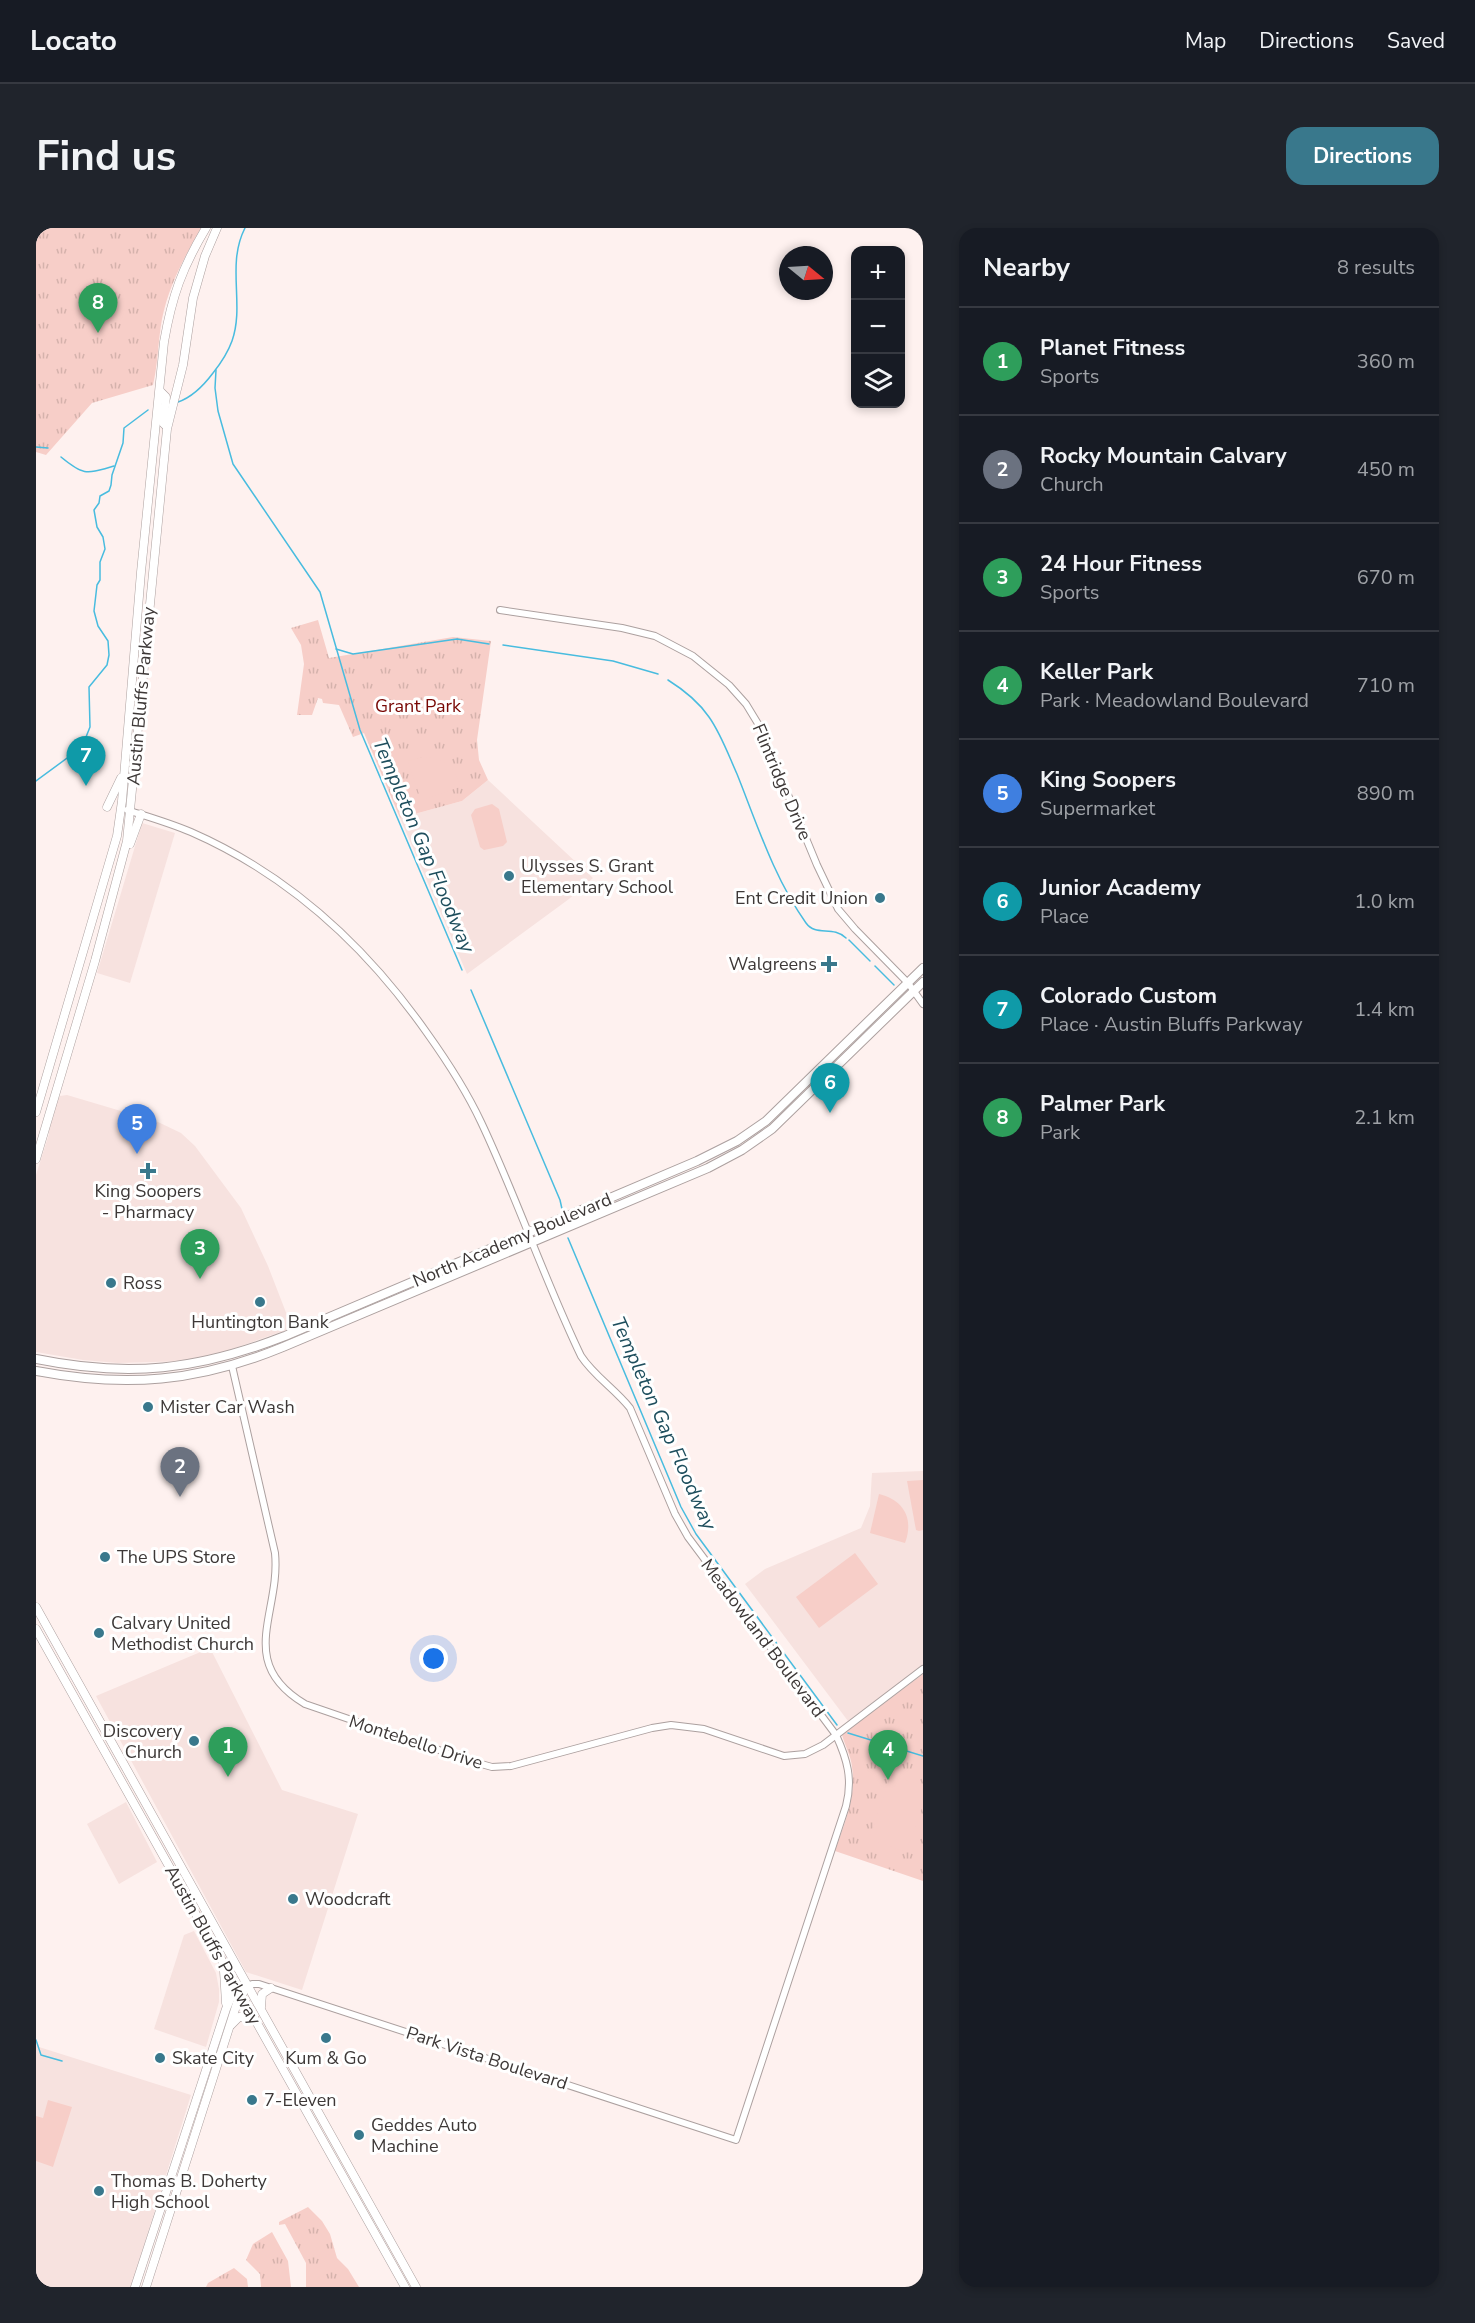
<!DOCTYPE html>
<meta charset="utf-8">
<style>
:root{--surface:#171b24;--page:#20242c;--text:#f1f3f6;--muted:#9ea1a6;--line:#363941;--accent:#39788c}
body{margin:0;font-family:"Nunito Sans",sans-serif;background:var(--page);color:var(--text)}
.controls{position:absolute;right:18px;top:18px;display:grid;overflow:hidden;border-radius:12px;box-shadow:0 3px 9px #0003}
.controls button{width:54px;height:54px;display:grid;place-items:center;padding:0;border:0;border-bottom:2px solid var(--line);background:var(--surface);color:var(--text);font:30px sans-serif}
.compass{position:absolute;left:743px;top:18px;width:54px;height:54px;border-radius:50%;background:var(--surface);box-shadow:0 3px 9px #0003;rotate:108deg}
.you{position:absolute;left:398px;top:1431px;width:21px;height:21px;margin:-15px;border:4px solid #fff;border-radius:50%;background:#1a73e8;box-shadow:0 0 0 9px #1a73e833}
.badge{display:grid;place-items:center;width:39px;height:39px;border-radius:50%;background:var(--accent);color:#fff;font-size:20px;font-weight:700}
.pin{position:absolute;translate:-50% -50px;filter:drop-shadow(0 2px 3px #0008)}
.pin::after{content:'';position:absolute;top:32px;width:21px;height:18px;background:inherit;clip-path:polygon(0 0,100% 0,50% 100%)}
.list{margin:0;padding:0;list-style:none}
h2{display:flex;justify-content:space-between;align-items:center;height:78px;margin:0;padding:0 24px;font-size:26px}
h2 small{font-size:20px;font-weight:400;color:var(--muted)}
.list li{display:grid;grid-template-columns:39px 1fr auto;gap:18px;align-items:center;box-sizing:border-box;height:108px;padding:0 24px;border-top:2px solid var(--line)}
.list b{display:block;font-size:22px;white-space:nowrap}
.list p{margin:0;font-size:20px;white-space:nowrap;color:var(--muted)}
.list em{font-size:20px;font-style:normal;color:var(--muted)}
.icon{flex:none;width:33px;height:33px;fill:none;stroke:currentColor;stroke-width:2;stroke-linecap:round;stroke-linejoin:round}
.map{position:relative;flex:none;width:887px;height:2059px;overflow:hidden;border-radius:18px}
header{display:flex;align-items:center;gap:36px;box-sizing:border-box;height:84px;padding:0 30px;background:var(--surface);border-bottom:2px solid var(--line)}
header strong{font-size:28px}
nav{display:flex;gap:33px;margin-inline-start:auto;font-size:21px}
.intro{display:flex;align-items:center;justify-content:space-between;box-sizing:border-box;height:144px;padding:0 36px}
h1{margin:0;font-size:42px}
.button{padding:15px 27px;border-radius:18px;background:var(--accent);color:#fff;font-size:21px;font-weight:700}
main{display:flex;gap:36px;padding:0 36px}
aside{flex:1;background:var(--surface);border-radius:18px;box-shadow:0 3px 9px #0003}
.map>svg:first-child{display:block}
</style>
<header>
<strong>Locato</strong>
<nav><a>Map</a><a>Directions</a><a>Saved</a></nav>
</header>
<div class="intro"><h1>Find us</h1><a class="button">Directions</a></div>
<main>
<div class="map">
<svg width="887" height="2059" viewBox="0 0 887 2059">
<defs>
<pattern id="grass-tufts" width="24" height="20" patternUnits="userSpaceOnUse" patternTransform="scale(1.5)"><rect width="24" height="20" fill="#f7cec8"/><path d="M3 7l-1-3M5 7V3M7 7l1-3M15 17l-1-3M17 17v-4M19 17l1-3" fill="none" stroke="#d5b2ac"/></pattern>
</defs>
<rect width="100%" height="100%" fill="#fef1ef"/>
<!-- built -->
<g fill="#f7e2df">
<path d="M452 552 557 650 533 671 431 746 364 590 426 573Z"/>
<path d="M106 595 139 605 94 755 61 745Z"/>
<path d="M31 867 122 894 145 905 159 918 205 980 232 1038 256 1100 182 1126 153 1133 82 1135 47 1132 0 1124V947L13 906V900L21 872 24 868Z"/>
<path d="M887 1243V1437L812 1493 709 1356 729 1341 825 1300 834 1278 836 1245Z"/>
<path d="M174 1420 246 1562 322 1586 266 1762 210 1744 60 1468Z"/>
<path d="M90 1574 121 1634 83 1656 51 1596Z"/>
<path d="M158 1703 180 1745 183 1761V1774L170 1819 118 1801 148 1707Z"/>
<path d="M0 1811 3 1819 155 1867 95 2059H0Z"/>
</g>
<!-- grass -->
<g fill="url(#grass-tufts)">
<path d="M0 0H165C148 30 133 57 126 91 122 113 122 136 117 157L56 175 10 227 0 224Z"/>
<path d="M282 392 293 430 417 409 455 413 441 512 443 532 452 552 426 573 364 590 328 505 317 509 303 477 287 475 286 471 282 470 276 487H261L268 436 265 417 255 400Z"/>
<path d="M887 1446V1653L799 1623C808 1596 821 1568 816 1539 815 1528 809 1518 806 1507Z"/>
<path d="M272 1979 286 1993 294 2006 301 2030 312 2041 323 2059H270V2035L249 1996 243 1997V1994Z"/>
<path d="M236 2004 252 2033 255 2059H225L224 2046 210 2032 217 2016Z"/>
<path d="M198 2040 211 2051 212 2059H170L172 2055Z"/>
</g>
<!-- garden -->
<g fill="#f7cec8">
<path d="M386 529C406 529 420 538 424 559L388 571 384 569 372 533Z"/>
<path d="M456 576 463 581 471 614 467 618 448 622 444 619 435 587 439 581Z"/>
<path d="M887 1252V1302L883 1303 880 1302 871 1253Z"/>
<path d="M843 1266C868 1272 878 1291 869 1315L834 1305Z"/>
<path d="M819 1325 842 1356 783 1400 760 1369Z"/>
<path d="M855 1547 887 1558V1577L870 1624 833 1611Z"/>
<path d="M12 1872 36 1879 17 1939 0 1933V1888L7 1890Z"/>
</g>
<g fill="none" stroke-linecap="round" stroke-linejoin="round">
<!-- stream -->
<g stroke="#48bcdf" stroke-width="1.5">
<path d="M180 142 179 160 182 183 197 236 284 364 324 502 426 742"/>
<path d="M142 174C157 169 168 157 177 145 185 135 192 124 196 113 209 76 190 37 209 0"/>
<path d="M0 219 12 220"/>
<path d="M25 229C48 248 50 246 78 238"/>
<path d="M467 417 577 433 622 446"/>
<path d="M300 421 317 426 421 411 453 416"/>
<path d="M632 452C648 462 662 473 673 489 685 506 692 526 701 546 721 596 738 650 770 695 780 709 797 697 810 710"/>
<path d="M0 553 42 522 50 509 54 499 53 459 71 437 73 427 72 413 62 398 58 383 61 357 64 352V334L69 321 67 309 61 299 58 282 63 275 64 268 73 263 75 257 76 247 87 215 88 200 112 182"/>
<path d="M813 712 834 733"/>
<path d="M839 738 858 757"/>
<path d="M435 762 524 972 526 981"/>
<path d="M532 1010 645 1279 660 1306 801 1497"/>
<path d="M812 1505 887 1528"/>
<path d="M0 1812 5 1827 26 1833"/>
</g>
<!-- minor casing -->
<g stroke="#aca09f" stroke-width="8">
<g id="minor">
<path d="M464 382 586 400 619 408 657 428 693 457 710 476 724 499 781 637 802 681 819 701 872 755 887 776"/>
<path d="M91 582C113 589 134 595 155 604 253 647 330 718 391 805 411 833 430 862 445 894 481 970 508 1051 545 1128 558 1148 579 1161 594 1180L639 1286 652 1309 800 1507C811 1531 817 1551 810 1578L700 1912 223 1756H216L211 1759"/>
<path d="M196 1138 239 1325C245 1385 199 1434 269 1476L438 1534 456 1539 475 1538 616 1500 635 1497 668 1501 748 1528 769 1526 787 1517 887 1441"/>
</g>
</g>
<!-- major casing -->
<g stroke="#aca09f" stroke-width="9">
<g id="major">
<path d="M124 163 130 169 127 195 129 197"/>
<path d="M71 579 85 550"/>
<path d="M94 616 105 586"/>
<path d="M0 884 81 608 86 573 105 344 128 114C136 68 146 40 170 0"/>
<path d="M0 931 59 733 91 613 131 201 147 137 157 70 169 28 181 0"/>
<path d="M0 1379 380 2059"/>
<path d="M0 1401 369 2059"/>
<path d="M188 1743 190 1775"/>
<path d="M225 1779 226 1766 235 1760"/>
<path d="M195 1797 203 1789H210L218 1792"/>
<path d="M99 2059 190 1781 196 1767 206 1761"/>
<path d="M110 2059 202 1772 207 1765"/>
</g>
</g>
<!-- highway casing -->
<g stroke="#aca09f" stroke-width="10">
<g id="highway">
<path d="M0 1131C93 1150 162 1142 249 1108L661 933 701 913 730 893 887 740"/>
<path d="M0 1143C90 1160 162 1154 247 1119L672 940 706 922 736 901 887 754"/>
</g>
</g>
<!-- minor -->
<use href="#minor" stroke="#fff" stroke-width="6"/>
<!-- major -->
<use href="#major" stroke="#fff" stroke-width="8"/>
<!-- highway -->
<use href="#highway" stroke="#fff" stroke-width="8"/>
</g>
<!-- markers -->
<g fill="#39788c" stroke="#fff" stroke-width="2">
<circle cx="473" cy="648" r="6"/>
<circle cx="844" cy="670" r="6"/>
<path d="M790 727h6v6h6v6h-6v6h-6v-6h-6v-6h6z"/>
<path d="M109 934h6v6h6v6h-6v6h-6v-6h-6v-6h6z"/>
<circle cx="75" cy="1055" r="6"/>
<circle cx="224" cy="1074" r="6"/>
<circle cx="112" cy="1179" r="6"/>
<circle cx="69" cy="1329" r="6"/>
<circle cx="63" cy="1405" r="6"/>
<circle cx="158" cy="1513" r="6"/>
<circle cx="257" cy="1671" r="6"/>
<circle cx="290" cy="1810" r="6"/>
<circle cx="124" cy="1830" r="6"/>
<circle cx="216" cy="1872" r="6"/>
<circle cx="323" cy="1907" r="6"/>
<circle cx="63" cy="1963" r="6"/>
</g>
<g text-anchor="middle" stroke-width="6" stroke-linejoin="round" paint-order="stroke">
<!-- street labels -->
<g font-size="18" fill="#3d3837" stroke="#fff">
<text transform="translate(105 468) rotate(-85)" y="6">Austin Bluffs Parkway</text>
<text transform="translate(746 554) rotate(67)" y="6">Flintridge Drive</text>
<text transform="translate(476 1012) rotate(-23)" y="6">North Academy Boulevard</text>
<text transform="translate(727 1410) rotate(53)" y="6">Meadowland Boulevard</text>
<text transform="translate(380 1514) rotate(18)" y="6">Montebello Drive</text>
<text transform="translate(177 1717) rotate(61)" y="6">Austin Bluffs Parkway</text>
<text transform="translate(451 1830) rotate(18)" y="6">Park Vista Boulevard</text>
</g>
<!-- park labels -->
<g font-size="18" fill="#780704" stroke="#fff">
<text x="382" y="484">Grant Park</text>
</g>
<!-- poi labels -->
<g font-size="18" fill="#3d3837" stroke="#fff" text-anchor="start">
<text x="485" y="644">Ulysses S. Grant<tspan x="485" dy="21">Elementary School</tspan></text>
<text x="832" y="676" text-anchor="end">Ent Credit Union</text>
<text x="781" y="742" text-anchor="end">Walgreens</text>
<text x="112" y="969" text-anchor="middle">King Soopers<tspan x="112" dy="21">- Pharmacy</tspan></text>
<text x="87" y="1061">Ross</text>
<text x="224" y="1100" text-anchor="middle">Huntington Bank</text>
<text x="124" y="1185">Mister Car Wash</text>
<text x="81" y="1335">The UPS Store</text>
<text x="75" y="1401">Calvary United<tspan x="75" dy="21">Methodist Church</tspan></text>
<text x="146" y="1509" text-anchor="end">Discovery<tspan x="146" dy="21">Church</tspan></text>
<text x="269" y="1677">Woodcraft</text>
<text x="136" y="1836">Skate City</text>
<text x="290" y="1836" text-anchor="middle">Kum &amp; Go</text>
<text x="228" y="1878">7-Eleven</text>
<text x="335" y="1903">Geddes Auto<tspan x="335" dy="21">Machine</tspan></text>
<text x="75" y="1959">Thomas B. Doherty<tspan x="75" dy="21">High School</tspan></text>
</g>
<!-- water labels -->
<g font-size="20" font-style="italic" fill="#1e4e5d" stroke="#fff">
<text transform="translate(388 617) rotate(67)" y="7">Templeton Gap Floodway</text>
<text transform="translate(628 1195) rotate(66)" y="7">Templeton Gap Floodway</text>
</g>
</g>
</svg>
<div class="controls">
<button>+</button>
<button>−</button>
<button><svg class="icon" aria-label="layers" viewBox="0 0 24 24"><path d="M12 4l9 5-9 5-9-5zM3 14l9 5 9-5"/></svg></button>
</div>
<svg class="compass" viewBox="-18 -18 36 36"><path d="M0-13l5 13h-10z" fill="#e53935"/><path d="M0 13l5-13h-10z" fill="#9ea1a6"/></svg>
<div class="you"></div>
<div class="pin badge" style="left:192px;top:1549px;background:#2e9e5b">1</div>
<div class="pin badge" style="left:144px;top:1269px;background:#6b7280">2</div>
<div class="pin badge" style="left:164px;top:1051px;background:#2e9e5b">3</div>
<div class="pin badge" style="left:852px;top:1552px;background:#2e9e5b">4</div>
<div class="pin badge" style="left:101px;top:926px;background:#3f7fe0">5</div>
<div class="pin badge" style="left:794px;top:885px;background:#0f9aa8">6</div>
<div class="pin badge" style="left:50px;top:558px;background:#0f9aa8">7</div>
<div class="pin badge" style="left:62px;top:105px;background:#2e9e5b">8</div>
</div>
<aside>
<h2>Nearby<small>8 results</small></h2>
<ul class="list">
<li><span class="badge" style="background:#2e9e5b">1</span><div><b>Planet Fitness</b><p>Sports</p></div><em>360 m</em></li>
<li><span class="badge" style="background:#6b7280">2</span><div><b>Rocky Mountain Calvary</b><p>Church</p></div><em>450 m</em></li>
<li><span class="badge" style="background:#2e9e5b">3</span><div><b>24 Hour Fitness</b><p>Sports</p></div><em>670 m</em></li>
<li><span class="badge" style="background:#2e9e5b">4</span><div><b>Keller Park</b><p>Park · Meadowland Boulevard</p></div><em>710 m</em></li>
<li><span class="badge" style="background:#3f7fe0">5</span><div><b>King Soopers</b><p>Supermarket</p></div><em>890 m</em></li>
<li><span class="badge" style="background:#0f9aa8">6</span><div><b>Junior Academy</b><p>Place</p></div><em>1.0 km</em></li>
<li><span class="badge" style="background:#0f9aa8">7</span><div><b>Colorado Custom</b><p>Place · Austin Bluffs Parkway</p></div><em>1.4 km</em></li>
<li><span class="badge" style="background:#2e9e5b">8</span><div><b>Palmer Park</b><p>Park</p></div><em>2.1 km</em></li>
</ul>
</aside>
</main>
